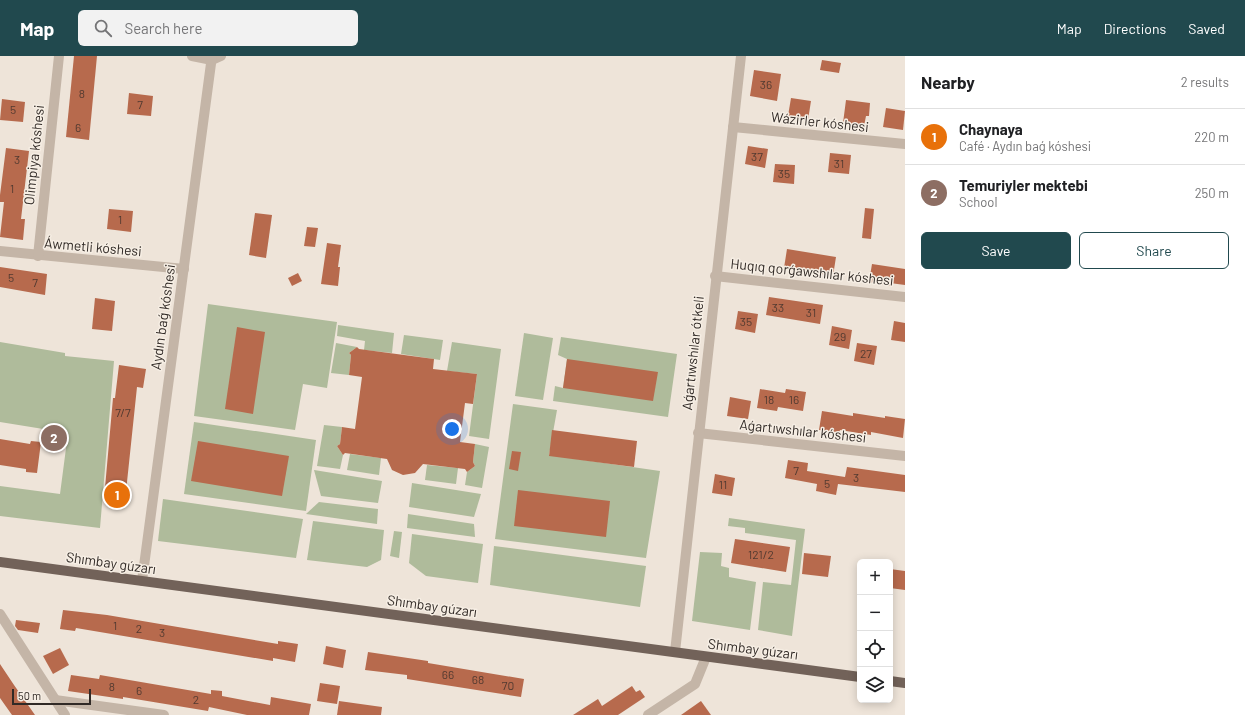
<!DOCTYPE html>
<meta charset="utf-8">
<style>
:root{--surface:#fff;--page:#f2f2f2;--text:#202124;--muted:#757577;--line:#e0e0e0;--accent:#21494e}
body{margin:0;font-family:Barlow,sans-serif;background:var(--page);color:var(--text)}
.controls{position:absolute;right:12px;bottom:12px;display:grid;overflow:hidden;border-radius:6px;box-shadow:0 2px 10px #0003}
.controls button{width:36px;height:36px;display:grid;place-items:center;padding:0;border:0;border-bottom:1px solid var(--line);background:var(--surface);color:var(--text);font:20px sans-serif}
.scale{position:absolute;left:12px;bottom:10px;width:79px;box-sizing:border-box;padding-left:4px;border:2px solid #312a26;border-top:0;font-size:11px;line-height:14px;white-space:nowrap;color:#312a26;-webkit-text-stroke:3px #f6eee4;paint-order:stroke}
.you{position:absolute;left:452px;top:373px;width:14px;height:14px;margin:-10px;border:3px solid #fff;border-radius:50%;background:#1a73e8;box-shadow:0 0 0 6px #1a73e833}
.badge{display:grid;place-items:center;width:26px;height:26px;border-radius:50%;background:var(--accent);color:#fff;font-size:13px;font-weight:700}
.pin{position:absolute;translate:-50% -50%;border:2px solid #fff;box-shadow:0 1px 4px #0006}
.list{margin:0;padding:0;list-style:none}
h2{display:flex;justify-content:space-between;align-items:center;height:52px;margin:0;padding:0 16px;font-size:17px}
h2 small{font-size:13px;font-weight:400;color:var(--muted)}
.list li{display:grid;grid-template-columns:26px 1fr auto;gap:12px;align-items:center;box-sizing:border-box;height:56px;padding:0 16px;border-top:1px solid var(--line)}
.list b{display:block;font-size:15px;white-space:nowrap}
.list p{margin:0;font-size:13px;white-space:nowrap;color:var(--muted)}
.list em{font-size:13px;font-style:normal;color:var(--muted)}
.actions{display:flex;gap:8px;padding:12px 16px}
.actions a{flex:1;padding:9px 0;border:1px solid var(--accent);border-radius:6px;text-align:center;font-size:14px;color:var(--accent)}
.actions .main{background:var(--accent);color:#fff}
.icon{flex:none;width:22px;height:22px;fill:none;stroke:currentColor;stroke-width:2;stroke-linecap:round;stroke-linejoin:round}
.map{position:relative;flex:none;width:905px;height:659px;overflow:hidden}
header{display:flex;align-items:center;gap:24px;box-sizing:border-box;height:56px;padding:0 20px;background:var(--accent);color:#fff}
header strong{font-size:19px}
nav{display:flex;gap:22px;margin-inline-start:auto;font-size:14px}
.search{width:280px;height:36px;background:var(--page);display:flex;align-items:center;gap:10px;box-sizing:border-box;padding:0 14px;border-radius:6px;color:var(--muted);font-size:15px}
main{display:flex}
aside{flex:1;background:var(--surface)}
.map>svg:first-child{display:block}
</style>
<header>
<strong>Map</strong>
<div class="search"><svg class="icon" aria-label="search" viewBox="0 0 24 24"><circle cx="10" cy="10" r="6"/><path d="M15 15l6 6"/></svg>Search here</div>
<nav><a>Map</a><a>Directions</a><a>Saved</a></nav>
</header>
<main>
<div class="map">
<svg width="905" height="659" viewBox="0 0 905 659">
<rect width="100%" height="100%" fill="#eee4d9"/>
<!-- green -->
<g fill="#afbb9b">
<path d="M208 248 337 266 327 332 303 328 295 374 194 360Z"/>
<path d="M338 269 394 277 392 297 364 294 365 285 337 280Z"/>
<path d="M524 277 553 282 543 344 515 340Z"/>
<path d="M404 279 443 284 440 304 401 298Z"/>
<path d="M561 281 677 298 668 361 553 345 555 330 563 332 567 303 558 299Z"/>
<path d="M0 286 65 297V300L114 305 100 472 0 460V430L60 438 68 377 0 366Z"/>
<path d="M452 286 501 293 489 383 469 380 477 318 447 315Z"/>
<path d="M336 287 357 291 349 297 351 299 349 319 331 317Z"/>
<path d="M513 348 557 354 549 399 660 415 646 502 495 483Z"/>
<path d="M194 366 316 384 306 455 184 438Z"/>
<path d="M324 369 342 371 340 388 337 390 343 399 340 413 317 410Z"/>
<path d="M475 388 489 391 482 432 465 429 467 416 475 410 473 406Z"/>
<path d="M350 398 381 402 379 419 347 414Z"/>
<path d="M427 409 458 412 456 428 425 424Z"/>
<path d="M314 414 382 425 378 447 321 440Z"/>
<path d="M412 427 481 438 474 461 409 451Z"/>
<path d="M163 443 303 463 296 502 158 485Z"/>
<path d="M319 446 378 453 377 468 306 458Z"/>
<path d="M408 458 474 468 475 481 407 472Z"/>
<path d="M729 462 805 473 792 580 758 574 763 526 791 529 796 484 745 477V472L728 470Z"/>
<path d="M313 465 384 474 381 504 367 511 307 504Z"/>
<path d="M394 475 402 476 399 502 390 500Z"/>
<path d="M412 478 483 488 478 527 426 520 409 507Z"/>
<path d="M494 490 646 510 640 551 490 529Z"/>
<path d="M700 496 722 497 721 510 729 512V521L756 526 750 574 692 565Z"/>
</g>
<!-- building -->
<g fill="#b76a4d">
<path d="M74 0H97L89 84 66 81Z"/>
<path d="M822 4 841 7 839 17 820 14Z"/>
<path d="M754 14 781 18 777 45 750 40Z"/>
<path d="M129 37 153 40 151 60 127 58Z"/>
<path d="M791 42 811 45 808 64 788 60Z"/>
<path d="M2 43 25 46 23 66 0 64Z"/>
<path d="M846 44 870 47 869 60H866L864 70 843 67Z"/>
<path d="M886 52 905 55 903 74 883 71Z"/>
<path d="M748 90 768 93 765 112 745 108Z"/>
<path d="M6 92 29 95 21 163H25L23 184 0 181 4 146H0V139Z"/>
<path d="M830 97 851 99 849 118 828 116Z"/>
<path d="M775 108 795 109 794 128 773 126Z"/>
<path d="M865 152 874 153 871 183 862 182Z"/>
<path d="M109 153 133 155 131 176 107 173Z"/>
<path d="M255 157 272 159 266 202 249 199Z"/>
<path d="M307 171 318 172 315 191 304 190Z"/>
<path d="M327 187 341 189 338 211H340L338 230 321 228Z"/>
<path d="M787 193 836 201 833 220 784 212Z"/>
<path d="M872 208 905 213V229L890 227V230L869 226Z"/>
<path d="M0 211 47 218 45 239 0 231Z"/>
<path d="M298 217 302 225 292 230 288 222Z"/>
<path d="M769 241 823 249 820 268 766 259Z"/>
<path d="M95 242 115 245 112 275 92 273Z"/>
<path d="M738 255 758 258 755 277 735 273Z"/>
<path d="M894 265 905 267V286L891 284Z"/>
<path d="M832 270 852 274 849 293 829 289Z"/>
<path d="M237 271 265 276 253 358 225 353Z"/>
<path d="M857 287 877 290 874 309 854 305Z"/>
<path d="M357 291 359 293 434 303 433 313 477 318 473 348 465 347 460 386 475 388 473 406 475 410 467 416 465 413 423 408 415 417 403 419 392 414 387 403 345 397 343 399 337 390 340 388 342 371 355 373 362 321 349 319 351 299 349 297Z"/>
<path d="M567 303 658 316 653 345 563 332Z"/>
<path d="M119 309 146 313 143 332 137 331 125 445 104 443 113 342H115Z"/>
<path d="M760 333 785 337 786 333 806 336 803 355 778 351 777 355 757 352Z"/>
<path d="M730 341 751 345 748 363 727 360Z"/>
<path d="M822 355 853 360V357L885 362V360L905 363 903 382 871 376V379L840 374 839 377 819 374Z"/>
<path d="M552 374 637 385 634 411 549 400Z"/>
<path d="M0 383 30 388 31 385 41 386 37 417 26 416V413L0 409Z"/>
<path d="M198 385 289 400 282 440 191 425Z"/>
<path d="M512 395 521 396 518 415 509 413Z"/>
<path d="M788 404 808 407 807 415 845 421 847 411 905 419V436L838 428 836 439 816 435 817 428 785 422Z"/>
<path d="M715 418 735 422 732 440 712 437Z"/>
<path d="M518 434 610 445 606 481 514 470Z"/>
<path d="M735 483 790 491 786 516 731 507Z"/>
<path d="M804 497 831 500 828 521 802 518Z"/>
<path d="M890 513 905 515V534L890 532Z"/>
<path d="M63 554 107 559 278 588V585L298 588 295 606 273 602V605L76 572 75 575 60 573Z"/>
<path d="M16 564 40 567 38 577 18 574 15 570Z"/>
<path d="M326 590 346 594 343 612 323 608Z"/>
<path d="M60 592 69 609 53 618 43 600Z"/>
<path d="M368 596 428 605V607L524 623 521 641 407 623V619L365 614Z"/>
<path d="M0 608 14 629 35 659H12L0 642Z"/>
<path d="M71 619 99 623 100 619 211 638V634L222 635V640L270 649 271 641 311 648 309 659H247L209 651 208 655 123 641V643L68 635Z"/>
<path d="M320 627 340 630 337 648 317 645Z"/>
<path d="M632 630 636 636 640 634 645 641 618 659H573L598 643 602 650Z"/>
<path d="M339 645 382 651 381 659H337Z"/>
<path d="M701 645 711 659H681Z"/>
</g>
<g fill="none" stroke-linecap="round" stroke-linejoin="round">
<!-- minor -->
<g stroke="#c4b5a7" stroke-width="10">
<path d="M192 0 212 4 221 0"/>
<path d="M733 71 905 88"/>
<path d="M0 195 184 213"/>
<path d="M38 200 59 0"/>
<path d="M715 220 905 241"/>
<path d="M698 377 905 400"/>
<path d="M142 525 212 0"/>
<path d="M0 558 65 659"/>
<path d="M675 596 741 0"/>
<path d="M55 644 164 659"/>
<path d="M648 659 695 628 706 601"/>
</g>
<!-- major -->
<g stroke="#726259" stroke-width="10">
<path d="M0 506 860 621"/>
<path d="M890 625 905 627"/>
</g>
</g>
<g text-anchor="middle" stroke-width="3" stroke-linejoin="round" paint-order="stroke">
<!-- number labels -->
<g font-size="12" fill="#523a30">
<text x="766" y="33">36</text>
<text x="82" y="42">8</text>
<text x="140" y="53">7</text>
<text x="13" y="58">5</text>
<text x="78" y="76">6</text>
<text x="757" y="105">37</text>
<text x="17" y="108">3</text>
<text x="839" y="112">31</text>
<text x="784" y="122">35</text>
<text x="12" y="137">1</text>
<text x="120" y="168">1</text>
<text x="11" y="226">5</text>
<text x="35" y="231">7</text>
<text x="778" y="256">33</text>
<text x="811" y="261">31</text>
<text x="746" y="270">35</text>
<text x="840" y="285">29</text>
<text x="866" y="302">27</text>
<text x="769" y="348">18</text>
<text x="794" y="348">16</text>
<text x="123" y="361">7/7</text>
<text x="796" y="419">7</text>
<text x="856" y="426">3</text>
<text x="827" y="432">5</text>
<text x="723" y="433">11</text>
<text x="761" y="503">121/2</text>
<text x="115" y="574">1</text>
<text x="139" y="577">2</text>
<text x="162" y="581">3</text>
<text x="448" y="623">66</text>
<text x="478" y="628">68</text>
<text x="508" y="634">70</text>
<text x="112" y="635">8</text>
<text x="139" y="639">6</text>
<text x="196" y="648">2</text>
</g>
<!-- street labels -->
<g font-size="14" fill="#312a26" stroke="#f6eee4">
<text transform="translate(820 66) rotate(6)" y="5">Wázirler kóshesi</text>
<text transform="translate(34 99) rotate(-84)" y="5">Olimpiya kóshesi</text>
<text transform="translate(93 191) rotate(5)" y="5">Áwmetli kóshesi</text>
<text transform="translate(812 216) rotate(6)" y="5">Huqıq qorǵawshılar kóshesi</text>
<text transform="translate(163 261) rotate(-82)" y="5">Aydın baǵ kóshesi</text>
<text transform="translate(693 297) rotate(-84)" y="5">Aǵartıwshılar ótkeli</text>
<text transform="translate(803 375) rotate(6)" y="5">Aǵartıwshılar kóshesi</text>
<text transform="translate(111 507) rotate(8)" y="5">Shımbay gúzarı</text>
<text transform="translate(432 550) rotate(8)" y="5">Shımbay gúzarı</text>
<text transform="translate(753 593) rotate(7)" y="5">Shımbay gúzarı</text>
</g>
</g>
</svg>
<div class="controls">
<button>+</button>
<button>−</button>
<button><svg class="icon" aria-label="locate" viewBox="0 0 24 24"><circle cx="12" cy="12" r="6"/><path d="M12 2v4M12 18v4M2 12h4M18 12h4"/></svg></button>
<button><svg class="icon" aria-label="layers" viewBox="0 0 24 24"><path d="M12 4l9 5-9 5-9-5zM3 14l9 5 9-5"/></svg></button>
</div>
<div class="scale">50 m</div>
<div class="you"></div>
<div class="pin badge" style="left:117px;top:439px;background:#e8710a">1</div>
<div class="pin badge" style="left:54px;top:382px;background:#8d6e63">2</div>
</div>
<aside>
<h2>Nearby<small>2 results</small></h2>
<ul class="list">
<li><span class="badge" style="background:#e8710a">1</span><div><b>Chaynaya</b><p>Café · Aydın baǵ kóshesi</p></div><em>220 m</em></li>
<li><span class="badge" style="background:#8d6e63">2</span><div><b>Temuriyler mektebi</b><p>School</p></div><em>250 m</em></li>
</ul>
<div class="actions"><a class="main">Save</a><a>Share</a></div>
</aside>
</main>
